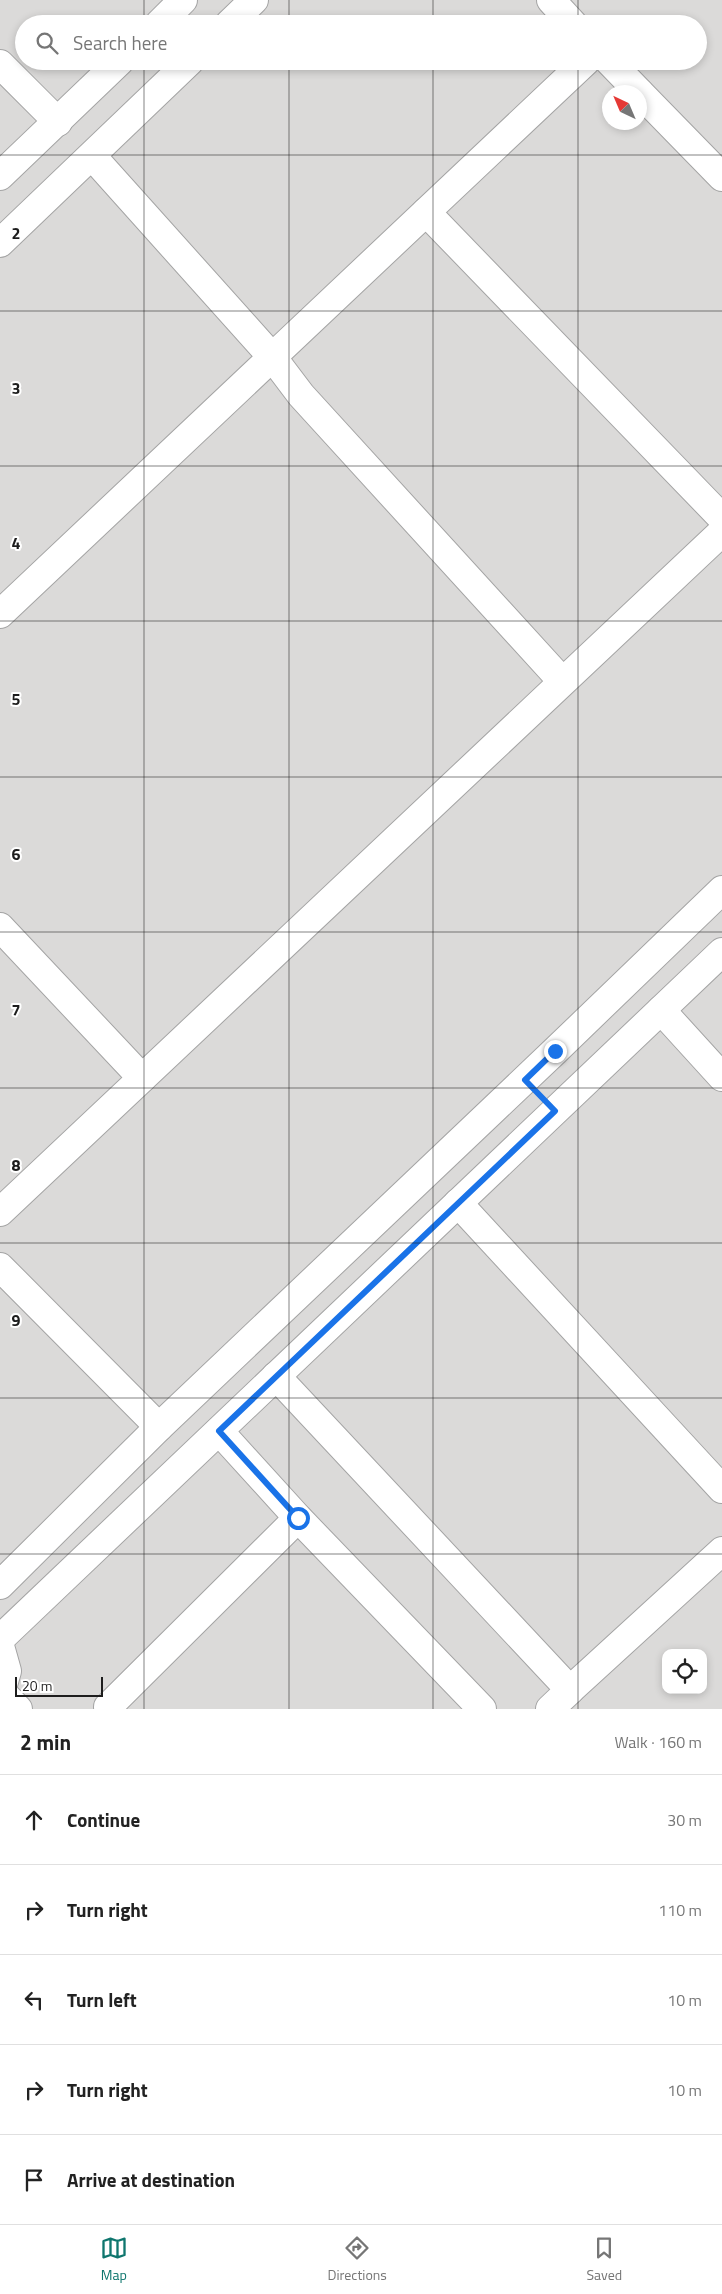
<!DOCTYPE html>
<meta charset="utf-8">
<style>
:root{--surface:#fff;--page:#f6f6f6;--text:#222;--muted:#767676;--line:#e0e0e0;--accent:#0f766e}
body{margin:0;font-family:"Titillium Web",sans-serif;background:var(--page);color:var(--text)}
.controls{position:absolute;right:15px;bottom:15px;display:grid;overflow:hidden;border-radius:10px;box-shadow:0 2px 8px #0003}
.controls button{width:45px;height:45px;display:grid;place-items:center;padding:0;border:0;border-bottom:1px solid var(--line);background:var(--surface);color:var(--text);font:25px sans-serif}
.compass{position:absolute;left:602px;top:85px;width:45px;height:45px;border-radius:50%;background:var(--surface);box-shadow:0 2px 8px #0003;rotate:316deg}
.scale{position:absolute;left:15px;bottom:12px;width:88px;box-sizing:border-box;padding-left:5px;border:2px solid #1d1d1d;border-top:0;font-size:14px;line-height:18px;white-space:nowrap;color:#1d1d1d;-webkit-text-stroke:4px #fff;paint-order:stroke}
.stop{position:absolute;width:15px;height:15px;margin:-11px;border:4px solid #1a73e8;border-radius:50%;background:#fff}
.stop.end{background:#1a73e8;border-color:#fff;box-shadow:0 1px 5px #0008}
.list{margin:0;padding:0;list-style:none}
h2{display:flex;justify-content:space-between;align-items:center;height:65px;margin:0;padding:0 20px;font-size:21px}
h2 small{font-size:16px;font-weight:400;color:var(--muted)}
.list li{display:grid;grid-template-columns:32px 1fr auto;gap:15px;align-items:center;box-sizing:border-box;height:90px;padding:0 20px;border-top:1px solid var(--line)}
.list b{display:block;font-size:19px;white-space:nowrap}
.list em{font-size:16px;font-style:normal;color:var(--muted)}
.icon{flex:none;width:28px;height:28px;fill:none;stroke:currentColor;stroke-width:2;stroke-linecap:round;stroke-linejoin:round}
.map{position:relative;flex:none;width:722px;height:1709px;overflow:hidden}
.search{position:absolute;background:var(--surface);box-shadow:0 2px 8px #0003;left:15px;right:15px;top:15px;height:55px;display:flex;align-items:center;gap:12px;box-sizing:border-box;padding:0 18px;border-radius:28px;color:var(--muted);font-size:19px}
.sheet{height:515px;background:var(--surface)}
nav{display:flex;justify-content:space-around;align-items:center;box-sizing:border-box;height:70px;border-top:1px solid var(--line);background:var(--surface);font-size:14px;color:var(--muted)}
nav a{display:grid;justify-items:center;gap:2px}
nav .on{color:var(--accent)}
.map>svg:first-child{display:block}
</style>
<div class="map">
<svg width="722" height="1709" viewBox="0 0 722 1709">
<rect width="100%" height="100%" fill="#efebe2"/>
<!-- residential -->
<path fill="#dbdad9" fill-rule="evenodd" d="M0 0H722V1709H0ZM24 24H698V61H24ZM610 92H640V122H610ZM666 1653H703V1690H666Z"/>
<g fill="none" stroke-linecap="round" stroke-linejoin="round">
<!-- minor casing -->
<g stroke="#a4a4a4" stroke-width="30">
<g id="minor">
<path d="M551 0 573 24"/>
<path d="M159 24 183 0"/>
<path d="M229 24 254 0"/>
<path d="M609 61 639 92"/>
<path d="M0 64 58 122"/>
<path d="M640 93 722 177"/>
<path d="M92 156 273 358 301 395 562 681"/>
<path d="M0 176 120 61"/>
<path d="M426 212 722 518"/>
<path d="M0 243 190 61"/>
<path d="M0 614 586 61"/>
<path d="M0 927 142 1078"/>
<path d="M661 1010 722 1077"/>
<path d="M458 1203 722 1489"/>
<path d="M0 1212 722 532"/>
<path d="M0 1267 159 1427"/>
<path d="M276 1376 570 1690 550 1709"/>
<path d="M219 1431 298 1518 482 1709"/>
<path d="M0 1585 159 1427 555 1051 722 890"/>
<path d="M0 1639 722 952"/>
<path d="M0 1646 7 1671 0 1695"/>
<path d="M570 1690 722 1551"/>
<path d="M2 1692 18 1709"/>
<path d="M108 1707 298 1518"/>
</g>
</g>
<!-- minor -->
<use href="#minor" stroke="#fff" stroke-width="28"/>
</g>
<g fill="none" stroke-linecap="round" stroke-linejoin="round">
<!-- route -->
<path stroke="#1a73e8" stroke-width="6" d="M298 1518 219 1431 555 1111 525 1080 555 1051"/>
</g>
<!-- grid -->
<path fill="none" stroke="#1d1d1d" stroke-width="1" stroke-opacity="0.55" d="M144 0V24M289 0V24M433 0V24M578 0V24M144 61V1709M289 61V1709M433 61V1709M578 61V1709M0 155H722M0 311H722M0 466H722M0 621H722M0 777H722M0 932H722M0 1088H722M0 1243H722M0 1398H722M0 1554H722"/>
<g font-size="16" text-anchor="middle" font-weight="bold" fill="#1d1d1d" stroke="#fff" stroke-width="4" stroke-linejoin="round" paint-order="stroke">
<text x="16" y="239">2</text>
<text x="16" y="394">3</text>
<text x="16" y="549">4</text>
<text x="16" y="705">5</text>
<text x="16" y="860">6</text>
<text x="16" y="1016">7</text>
<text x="16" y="1171">8</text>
<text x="16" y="1326">9</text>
</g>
</svg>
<div class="controls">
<button><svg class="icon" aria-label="locate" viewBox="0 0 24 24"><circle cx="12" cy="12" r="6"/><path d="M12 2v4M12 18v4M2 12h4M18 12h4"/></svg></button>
</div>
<svg class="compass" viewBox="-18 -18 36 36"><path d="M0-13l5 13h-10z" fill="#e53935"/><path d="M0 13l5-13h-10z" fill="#767676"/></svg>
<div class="scale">20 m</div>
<div class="stop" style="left:298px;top:1518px"></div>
<div class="stop end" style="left:555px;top:1051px"></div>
<div class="search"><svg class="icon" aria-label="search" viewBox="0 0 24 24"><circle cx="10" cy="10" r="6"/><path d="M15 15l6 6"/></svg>Search here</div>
</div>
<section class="sheet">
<h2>2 min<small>Walk · 160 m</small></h2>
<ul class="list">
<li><svg class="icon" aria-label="ahead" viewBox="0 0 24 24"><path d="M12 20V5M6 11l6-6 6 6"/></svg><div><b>Continue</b></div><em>30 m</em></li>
<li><svg class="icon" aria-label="right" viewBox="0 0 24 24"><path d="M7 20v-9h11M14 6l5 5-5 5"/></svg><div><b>Turn right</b></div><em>110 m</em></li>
<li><svg class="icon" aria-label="left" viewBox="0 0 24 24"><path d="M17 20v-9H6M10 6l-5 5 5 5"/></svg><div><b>Turn left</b></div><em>10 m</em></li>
<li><svg class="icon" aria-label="right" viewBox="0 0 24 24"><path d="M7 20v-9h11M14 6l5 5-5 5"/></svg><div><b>Turn right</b></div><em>10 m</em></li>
<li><svg class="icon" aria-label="arrive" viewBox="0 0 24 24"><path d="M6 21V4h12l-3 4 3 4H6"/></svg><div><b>Arrive at destination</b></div></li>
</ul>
</section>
<nav>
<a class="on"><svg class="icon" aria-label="map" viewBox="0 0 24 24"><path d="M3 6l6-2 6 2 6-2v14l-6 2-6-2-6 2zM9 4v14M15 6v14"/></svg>Map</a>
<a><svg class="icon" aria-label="directions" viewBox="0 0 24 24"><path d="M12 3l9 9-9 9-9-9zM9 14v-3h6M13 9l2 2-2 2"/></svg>Directions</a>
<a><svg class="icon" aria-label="saved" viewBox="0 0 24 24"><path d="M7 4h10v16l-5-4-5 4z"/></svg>Saved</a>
</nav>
